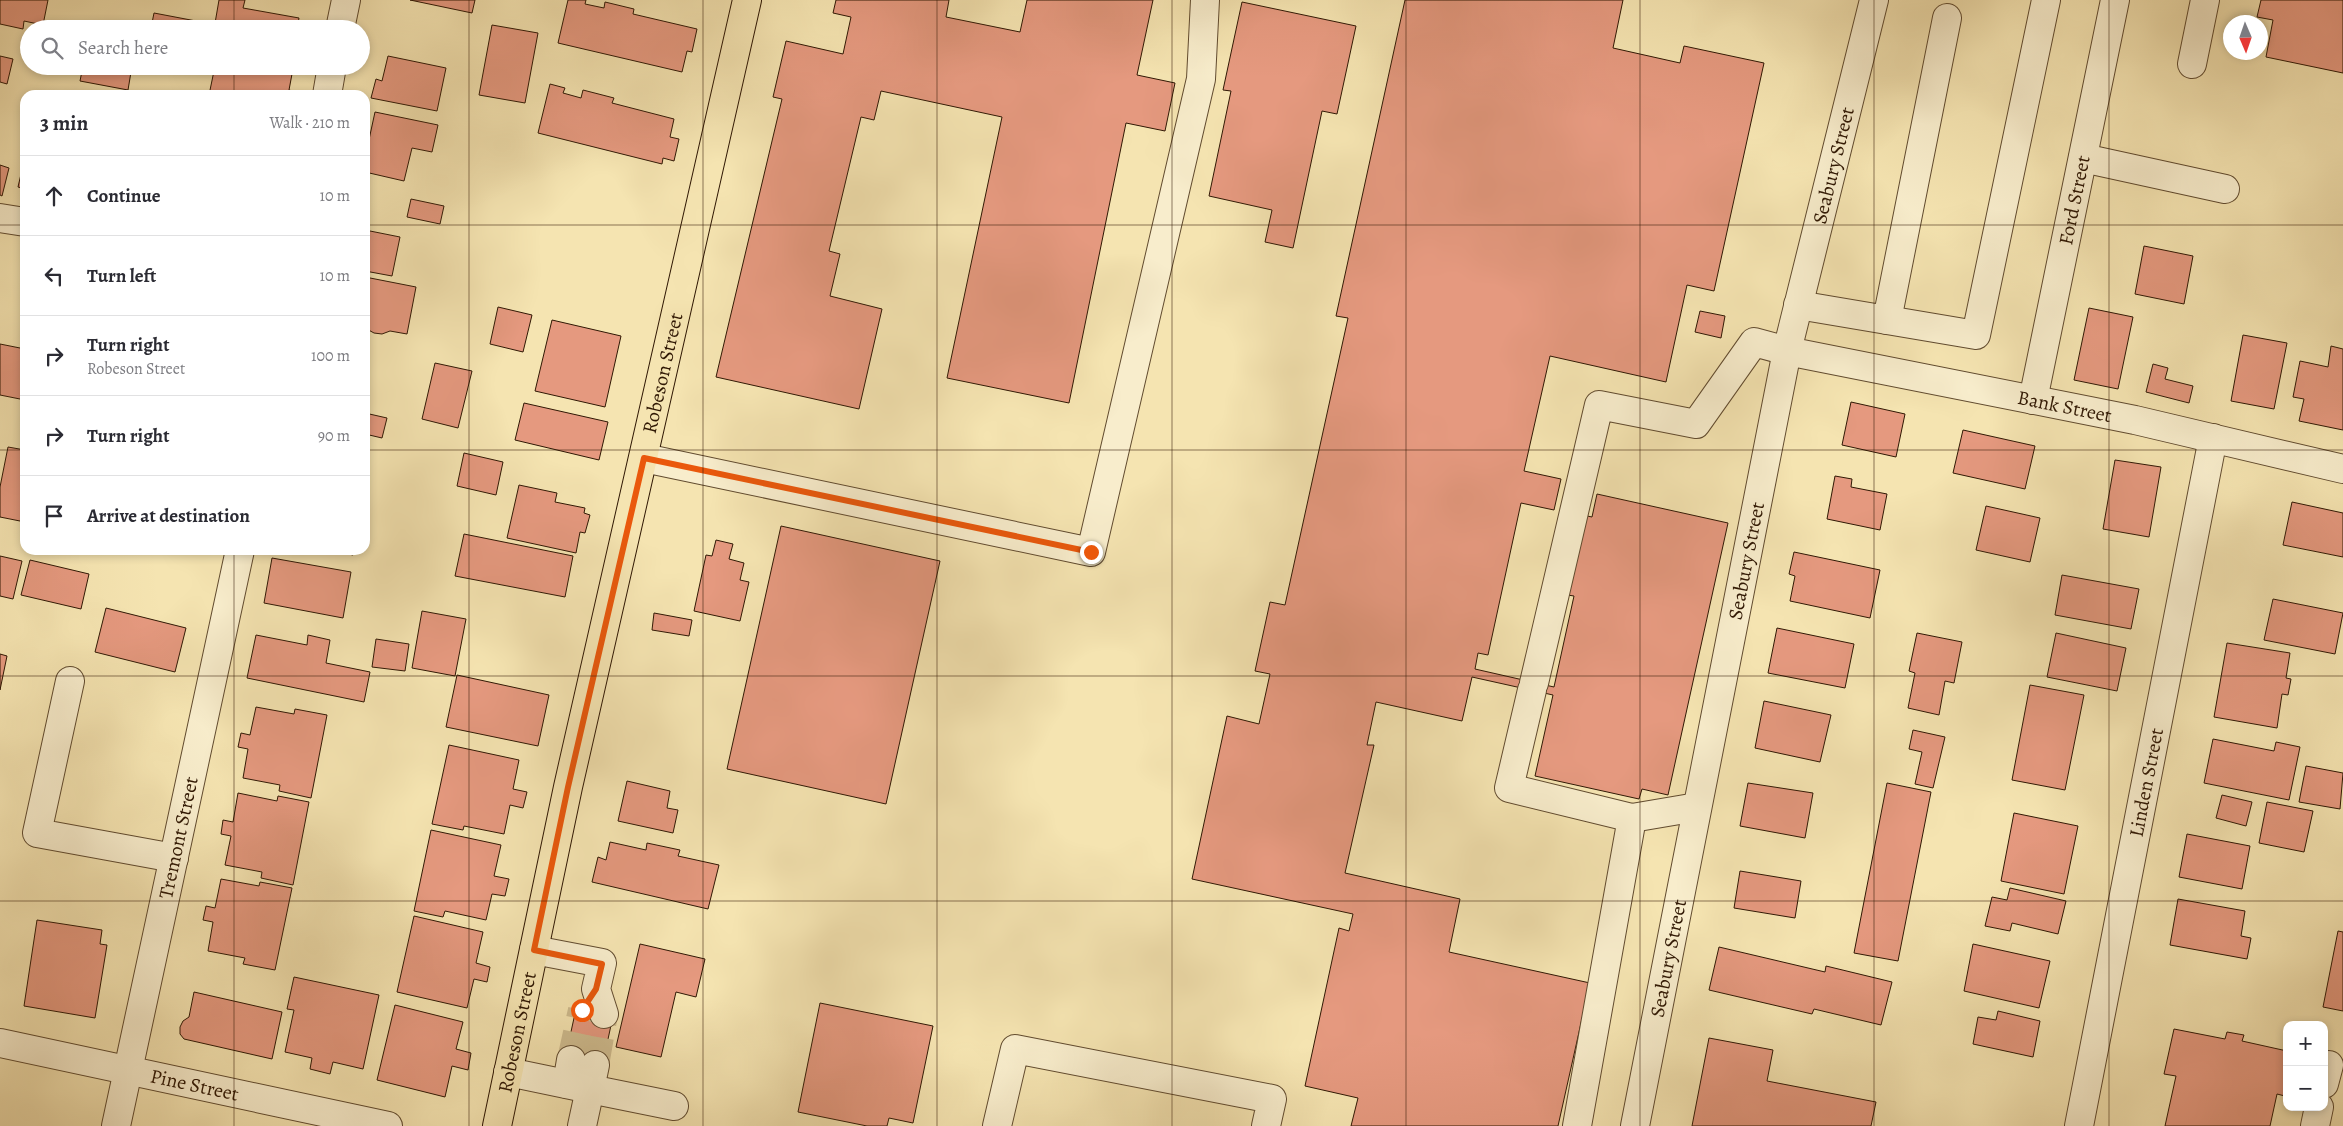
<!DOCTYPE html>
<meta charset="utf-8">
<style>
:root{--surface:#fff;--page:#f7f7f7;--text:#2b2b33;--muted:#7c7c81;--line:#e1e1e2}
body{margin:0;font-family:Alegreya,serif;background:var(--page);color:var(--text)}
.controls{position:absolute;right:15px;bottom:15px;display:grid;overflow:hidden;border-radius:10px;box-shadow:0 2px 8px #0003}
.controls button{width:45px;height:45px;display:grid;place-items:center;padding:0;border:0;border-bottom:1px solid var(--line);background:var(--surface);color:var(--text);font:25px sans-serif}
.compass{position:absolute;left:2223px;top:15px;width:45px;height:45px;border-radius:50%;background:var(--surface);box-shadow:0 2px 8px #0003;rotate:178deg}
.stop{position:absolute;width:15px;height:15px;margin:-11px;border:4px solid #ea580c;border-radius:50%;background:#fff}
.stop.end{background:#ea580c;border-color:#fff;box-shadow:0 1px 5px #0008}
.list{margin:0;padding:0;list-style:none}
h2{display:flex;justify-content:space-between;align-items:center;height:65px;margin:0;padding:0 20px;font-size:21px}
h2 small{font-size:16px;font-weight:400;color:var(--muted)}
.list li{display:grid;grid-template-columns:32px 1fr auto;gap:15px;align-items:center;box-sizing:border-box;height:80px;padding:0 20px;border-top:1px solid var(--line)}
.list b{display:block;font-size:19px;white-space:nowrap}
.list p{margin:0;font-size:16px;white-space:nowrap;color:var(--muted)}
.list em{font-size:16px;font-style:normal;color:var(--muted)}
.icon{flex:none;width:28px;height:28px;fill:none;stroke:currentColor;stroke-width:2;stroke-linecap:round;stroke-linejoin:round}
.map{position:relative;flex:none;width:2343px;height:1126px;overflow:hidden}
.search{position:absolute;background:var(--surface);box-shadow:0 2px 8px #0003;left:20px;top:20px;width:350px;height:55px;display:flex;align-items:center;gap:12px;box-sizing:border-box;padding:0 18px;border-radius:28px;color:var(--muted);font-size:19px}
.panel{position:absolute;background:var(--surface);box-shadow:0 2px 8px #0003;left:20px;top:90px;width:350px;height:465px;border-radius:15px}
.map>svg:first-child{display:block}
</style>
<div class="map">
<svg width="2343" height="1126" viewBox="0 0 2343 1126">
<rect width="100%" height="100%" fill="#f5e4b1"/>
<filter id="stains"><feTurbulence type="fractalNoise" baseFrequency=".004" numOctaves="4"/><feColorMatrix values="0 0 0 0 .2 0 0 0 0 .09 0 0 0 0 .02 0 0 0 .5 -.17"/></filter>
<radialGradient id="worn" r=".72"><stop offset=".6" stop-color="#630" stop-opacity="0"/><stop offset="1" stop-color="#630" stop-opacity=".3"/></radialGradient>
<!-- building -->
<g fill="#e5997f" stroke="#301804">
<path d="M0 0H48L43 25 24 21 23 29 0 24Z"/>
<path d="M219 0H245L243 8 299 18 297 29H214Z"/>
<path d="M410 0H475L472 13Z"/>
<path d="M568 0H586L585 4 604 8 605 2 634 9 633 14 697 29 692 52 687 51 682 72 558 43Z"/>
<path d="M836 0H949L946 17 1020 32 1027 0H1153L1137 75 1175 83 1165 131 1126 123 1069 403 947 378 1002 117 881 91 874 120 861 117 829 251 840 254 830 296 882 309 859 409 716 377 782 99 773 97 786 41 843 54 851 17 833 13Z"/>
<path d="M1405 0H1623L1613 48 1680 63 1684 46 1764 63 1714 291 1687 285 1666 382 1550 356 1524 471 1561 479 1554 510 1521 503 1488 655 1478 653 1475 669 1554 687 1574 596 1561 594 1578 514 1592 517 1597 494 1728 523 1668 795 1642 789 1639 799 1535 776 1553 695 1472 677 1462 721 1376 702 1367 745H1374L1345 873 1460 899 1449 952 1590 983 1558 1126H1351L1358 1098 1305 1086 1339 928 1349 931 1353 914 1192 879 1227 716 1259 724 1270 674 1255 671 1270 602 1285 605 1348 318 1336 316Z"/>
<path d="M2261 0H2343V73L2266 57 2273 20 2257 17Z"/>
<path d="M1242 2 1356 26 1337 114 1322 111 1293 248 1265 242 1272 210 1209 196 1231 91 1223 90Z"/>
<path d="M154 13 196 21 194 29 151 28Z"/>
<path d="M492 25 538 33 525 103 479 95Z"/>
<path d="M0 56 13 59 7 84 0 82Z"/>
<path d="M388 56 446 68 437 111 371 98 376 79 382 81Z"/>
<path d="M83 66H132L128 90 80 81Z"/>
<path d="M215 66H255L292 74 289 90 296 92 295 95H209Z"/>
<path d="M550 84 565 88 563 93 581 98 583 90 614 98 612 103 674 119 670 137 679 139 674 161 663 158 662 164 538 133Z"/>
<path d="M375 112 438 125 432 152 412 148 404 181 365 172V158Z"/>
<path d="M25 157V189L18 187Z"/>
<path d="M0 165 9 168 2 196 0 195Z"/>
<path d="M411 199 444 206 440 224 407 217Z"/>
<path d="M365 230 400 237 392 276 365 271Z"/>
<path d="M2144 246 2193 256 2184 304 2135 294Z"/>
<path d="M365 277 416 287 407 334 390 331 382 334 374 333 365 328Z"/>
<path d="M498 307 532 315 523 352 490 344Z"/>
<path d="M2089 308 2133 317 2118 389 2074 380Z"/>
<path d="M1700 311 1725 316 1721 338 1695 332Z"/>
<path d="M552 320 621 336 605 407 535 391Z"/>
<path d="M2243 335 2287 343 2274 409 2231 401Z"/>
<path d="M0 344 25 349V400L0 395Z"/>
<path d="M2331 346 2343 349V430L2299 421 2304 399 2293 397 2300 361 2328 367Z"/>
<path d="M435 363 472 371 458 428 422 419Z"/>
<path d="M2153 364 2168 368 2165 379 2193 386 2189 403 2146 392Z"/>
<path d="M1851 402 1905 414 1896 457 1842 445Z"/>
<path d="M524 403 608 422 599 460 515 440Z"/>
<path d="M365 413 387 418 382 438 365 434Z"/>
<path d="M1963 430 2035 446 2025 489 1953 473Z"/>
<path d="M8 447 25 450V522L0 517V487Z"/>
<path d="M464 453 503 462 496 495 457 486Z"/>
<path d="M2115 460 2161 467 2149 537 2103 529Z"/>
<path d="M1835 476 1852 479 1851 487 1887 494 1880 530 1827 519Z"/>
<path d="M519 485 557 493 555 502 585 508 584 513 590 515 585 533 580 532 576 553 507 538Z"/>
<path d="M2292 502 2343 513V557L2283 545Z"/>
<path d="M1986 506 2040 518 2030 562 1976 550Z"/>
<path d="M781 526 940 561 886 804 727 769Z"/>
<path d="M464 534 573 556 565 597 455 576Z"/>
<path d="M716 540 733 544 729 559 744 563 740 580 749 582 740 621 694 611 706 555 712 556Z"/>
<path d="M330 550H355L353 555Z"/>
<path d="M1794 552 1880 570 1870 618 1790 601 1795 576 1789 574Z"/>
<path d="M0 556 22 561 13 599 0 596Z"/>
<path d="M272 558 351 572 343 618 264 603Z"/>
<path d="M30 560 89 574 81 609 21 595Z"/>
<path d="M2062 575 2139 589 2131 629 2055 615Z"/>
<path d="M2273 599 2343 613 2335 654 2264 640Z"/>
<path d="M106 608 186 628 175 672 95 652Z"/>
<path d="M422 611 466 619 455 676 412 668Z"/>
<path d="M654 613 692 620 689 636 652 630Z"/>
<path d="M1777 628 1854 644 1845 688 1768 673Z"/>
<path d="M1917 633 1962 642 1954 683 1945 681 1939 715 1908 708 1915 673 1909 671Z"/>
<path d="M2056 633 2126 648 2117 691 2047 677Z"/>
<path d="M256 635 307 645 308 635 330 640 326 663 370 672 364 702 247 678Z"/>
<path d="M376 639 409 644 405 671 372 667Z"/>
<path d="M2227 643 2290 653 2286 678 2291 679 2288 695 2282 694 2277 728 2214 717Z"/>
<path d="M0 654 7 656 0 690Z"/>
<path d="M457 675 549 695 538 746 446 727Z"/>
<path d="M2030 685 2084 695 2065 790 2012 780Z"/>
<path d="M1764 701 1831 715 1820 762 1755 748Z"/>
<path d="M256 707 294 714 295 709 327 715 311 798 279 791 280 785 243 778 248 749 238 747 241 733 250 735Z"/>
<path d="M1913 730 1945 737 1933 788 1915 784 1922 752 1909 749Z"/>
<path d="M2213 739 2274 751 2276 742 2300 747 2289 800 2204 783Z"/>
<path d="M449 745 519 760 513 789 527 792 523 808 510 805 504 834 464 826 463 830 432 824Z"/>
<path d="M2306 766 2343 773 2340 809 2299 802Z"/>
<path d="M627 781 670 791 667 808 678 810 673 833 618 821Z"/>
<path d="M1748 783 1813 793 1805 838 1740 826Z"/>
<path d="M1887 783 1931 792 1898 961 1854 953Z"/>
<path d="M238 793 277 801 278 796 309 802 293 885 261 878 262 872 225 865 231 836 221 834 223 820 233 822Z"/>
<path d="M2222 795 2252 802 2246 826 2216 818Z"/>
<path d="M2267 802 2313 811 2304 852 2259 843Z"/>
<path d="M2014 813 2078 826 2064 894 2001 881Z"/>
<path d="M431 830 501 845 494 876 509 879 505 896 492 894 486 920 445 911 443 917 414 911Z"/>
<path d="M2187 834 2250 846 2242 889 2179 877Z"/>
<path d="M610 842 646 850 647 843 680 850 678 856 719 865 708 909 592 882 598 857 606 860Z"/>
<path d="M1740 871 1801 881 1795 918 1734 908Z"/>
<path d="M221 879 259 886 260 882 292 888 275 970 243 964 245 958 208 951 213 922 203 920 206 906 215 908Z"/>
<path d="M2010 888 2066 901 2058 934 2012 923 2010 931 1985 926 1992 897 2007 900Z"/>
<path d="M2178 899 2245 911 2241 936 2251 938 2247 959 2170 945Z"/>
<path d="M414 916 483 932 476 963 490 967 487 982 474 979 467 1008 397 992Z"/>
<path d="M37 920 102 930 100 944 107 945 95 1018 24 1006Z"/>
<path d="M2338 931 2343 932V1011L2323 1007Z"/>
<path d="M640 944 705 959 696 997 676 992 661 1057 616 1047Z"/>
<path d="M1973 944 2050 961 2039 1008 1964 991Z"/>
<path d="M1719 947 1825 972 1826 966 1892 982 1881 1025 1814 1009 1812 1014 1709 990Z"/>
<path d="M294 977 379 995 363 1069 333 1062 330 1074 310 1069 312 1058 285 1052 294 1010 287 1009Z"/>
<path d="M194 992 282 1012 272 1059 184 1039 180 1034V1027L183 1021 189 1017Z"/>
<path d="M820 1003 933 1026 913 1123 889 1118 887 1126H867L798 1112Z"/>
<path d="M395 1005 463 1022 456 1049 471 1053 468 1070 452 1066 445 1097 377 1080Z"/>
<path d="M576 1009 613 1016 602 1067 565 1059Z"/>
<path d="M1998 1011 2040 1021 2033 1057 1973 1044 1978 1017 1996 1020Z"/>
<path d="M2174 1029 2225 1039 2227 1032 2244 1035 2242 1041 2287 1051 2285 1096 2277 1094 2270 1126H2165L2176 1076 2164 1074Z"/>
<path d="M1709 1038 1773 1050 1767 1081 1876 1102 1871 1126H1692Z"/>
</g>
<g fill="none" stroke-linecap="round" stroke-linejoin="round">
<!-- minor-tunnel -->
<g stroke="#cebb8e" stroke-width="28" stroke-dasharray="28 14" stroke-linecap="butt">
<path d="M571 1060 582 1010"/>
<path d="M595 1065 604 1014"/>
</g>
<!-- minor casing -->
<g stroke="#614b2f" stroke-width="30">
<g id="minor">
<path d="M340 29 346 0"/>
<path d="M2192 64 2205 0"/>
<path d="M327 95 332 66"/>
<path d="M2083 158 2225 189"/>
<path d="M0 218 25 222"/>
<path d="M1798 305 1976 335 2046 0"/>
<path d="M1887 320 1947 18"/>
<path id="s1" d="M2033 400 2115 0"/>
<path d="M644 458 1091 552 1201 79 1205 0"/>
<path d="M70 681 37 833 174 858"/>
<path id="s2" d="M1534 683 1599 405 1696 424 1754 342 1787 351 2135 420 2343 469"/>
<path d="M1532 690 1509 788 1632 818"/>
<path d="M534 950 602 963 596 989 604 1014"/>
<path id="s3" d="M0 1043 388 1126"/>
<path d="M508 1072 590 1089 595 1065"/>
<path d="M567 1084 571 1060"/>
<path d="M2324 1084 2329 1065"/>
<path id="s4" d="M116 1126 240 550"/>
<path d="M582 1126 590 1089 674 1106"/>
<path d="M997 1126 1015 1049 1272 1099 1266 1126"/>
<path d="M1577 1126 1632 818 1697 807"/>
<path id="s5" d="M1635 1126 1787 351 1874 0"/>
<path id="s6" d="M2079 1126 2213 438"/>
<path d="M2315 1126 2319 1107"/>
</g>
</g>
<!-- major casing -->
<g stroke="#301804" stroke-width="30">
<g id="major">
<path id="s7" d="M497 1126 568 787 747 0"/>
</g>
</g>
<!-- minor -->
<use href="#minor" stroke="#f8edcc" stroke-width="28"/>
<!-- major -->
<use href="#major" stroke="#f5e4b1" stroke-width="28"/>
</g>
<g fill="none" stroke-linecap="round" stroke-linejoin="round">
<!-- route -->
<path stroke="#ea580c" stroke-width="6" d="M582 1010 596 989 602 964 534 950 568 787 644 458 1091 552"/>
</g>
<!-- grid -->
<path fill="none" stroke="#301804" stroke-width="1" stroke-opacity="0.55" d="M234 0V29M469 0V1126M703 0V1126M937 0V1126M1172 0V1126M1406 0V1126M1640 0V1126M1874 0V1126M2109 0V1126M234 66V95M0 225H25M365 225H2343M0 450H25M365 450H2343M234 550V1126M0 676H2343M0 901H2343"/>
<g text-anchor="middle" stroke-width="4.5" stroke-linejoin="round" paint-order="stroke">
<!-- street labels -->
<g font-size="20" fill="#301804" stroke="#f8edcc">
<text dy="7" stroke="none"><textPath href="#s5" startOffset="981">Seabury Street</textPath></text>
<text dy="7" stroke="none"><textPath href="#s1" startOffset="204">Ford Street</textPath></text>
<text dy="7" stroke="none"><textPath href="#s7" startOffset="771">Robeson Street</textPath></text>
<text dy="7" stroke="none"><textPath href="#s2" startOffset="802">Bank Street</textPath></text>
<text dy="7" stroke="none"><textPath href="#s5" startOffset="576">Seabury Street</textPath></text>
<text dy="7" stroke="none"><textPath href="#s6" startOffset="350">Linden Street</textPath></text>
<text dy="7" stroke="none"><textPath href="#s4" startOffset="295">Tremont Street</textPath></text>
<text dy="7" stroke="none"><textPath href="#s5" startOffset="171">Seabury Street</textPath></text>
<text dy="7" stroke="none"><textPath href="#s7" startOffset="96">Robeson Street</textPath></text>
<text dy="7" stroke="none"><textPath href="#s3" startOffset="199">Pine Street</textPath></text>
</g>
</g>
<rect width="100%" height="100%" filter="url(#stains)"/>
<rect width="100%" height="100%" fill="url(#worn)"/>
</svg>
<div class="controls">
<button>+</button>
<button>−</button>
</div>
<svg class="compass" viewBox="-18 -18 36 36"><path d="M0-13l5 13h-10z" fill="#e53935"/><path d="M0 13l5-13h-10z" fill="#7c7c81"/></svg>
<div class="stop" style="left:582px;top:1010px"></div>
<div class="stop end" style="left:1091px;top:552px"></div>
<div class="search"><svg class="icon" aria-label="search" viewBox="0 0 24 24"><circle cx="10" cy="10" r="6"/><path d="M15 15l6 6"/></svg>Search here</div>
<section class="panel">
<h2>3 min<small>Walk · 210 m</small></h2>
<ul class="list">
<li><svg class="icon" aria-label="ahead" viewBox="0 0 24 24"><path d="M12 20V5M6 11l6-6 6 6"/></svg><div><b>Continue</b></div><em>10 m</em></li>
<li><svg class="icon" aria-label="left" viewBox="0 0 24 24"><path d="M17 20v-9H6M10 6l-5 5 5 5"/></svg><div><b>Turn left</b></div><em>10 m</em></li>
<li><svg class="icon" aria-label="right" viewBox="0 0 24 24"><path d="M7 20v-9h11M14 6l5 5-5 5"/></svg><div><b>Turn right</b><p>Robeson Street</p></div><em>100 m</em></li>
<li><svg class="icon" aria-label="right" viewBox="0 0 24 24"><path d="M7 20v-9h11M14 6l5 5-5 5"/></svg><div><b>Turn right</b></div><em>90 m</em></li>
<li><svg class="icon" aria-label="arrive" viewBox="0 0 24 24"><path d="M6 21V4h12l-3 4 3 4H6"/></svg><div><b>Arrive at destination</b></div></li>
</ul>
</section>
</div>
